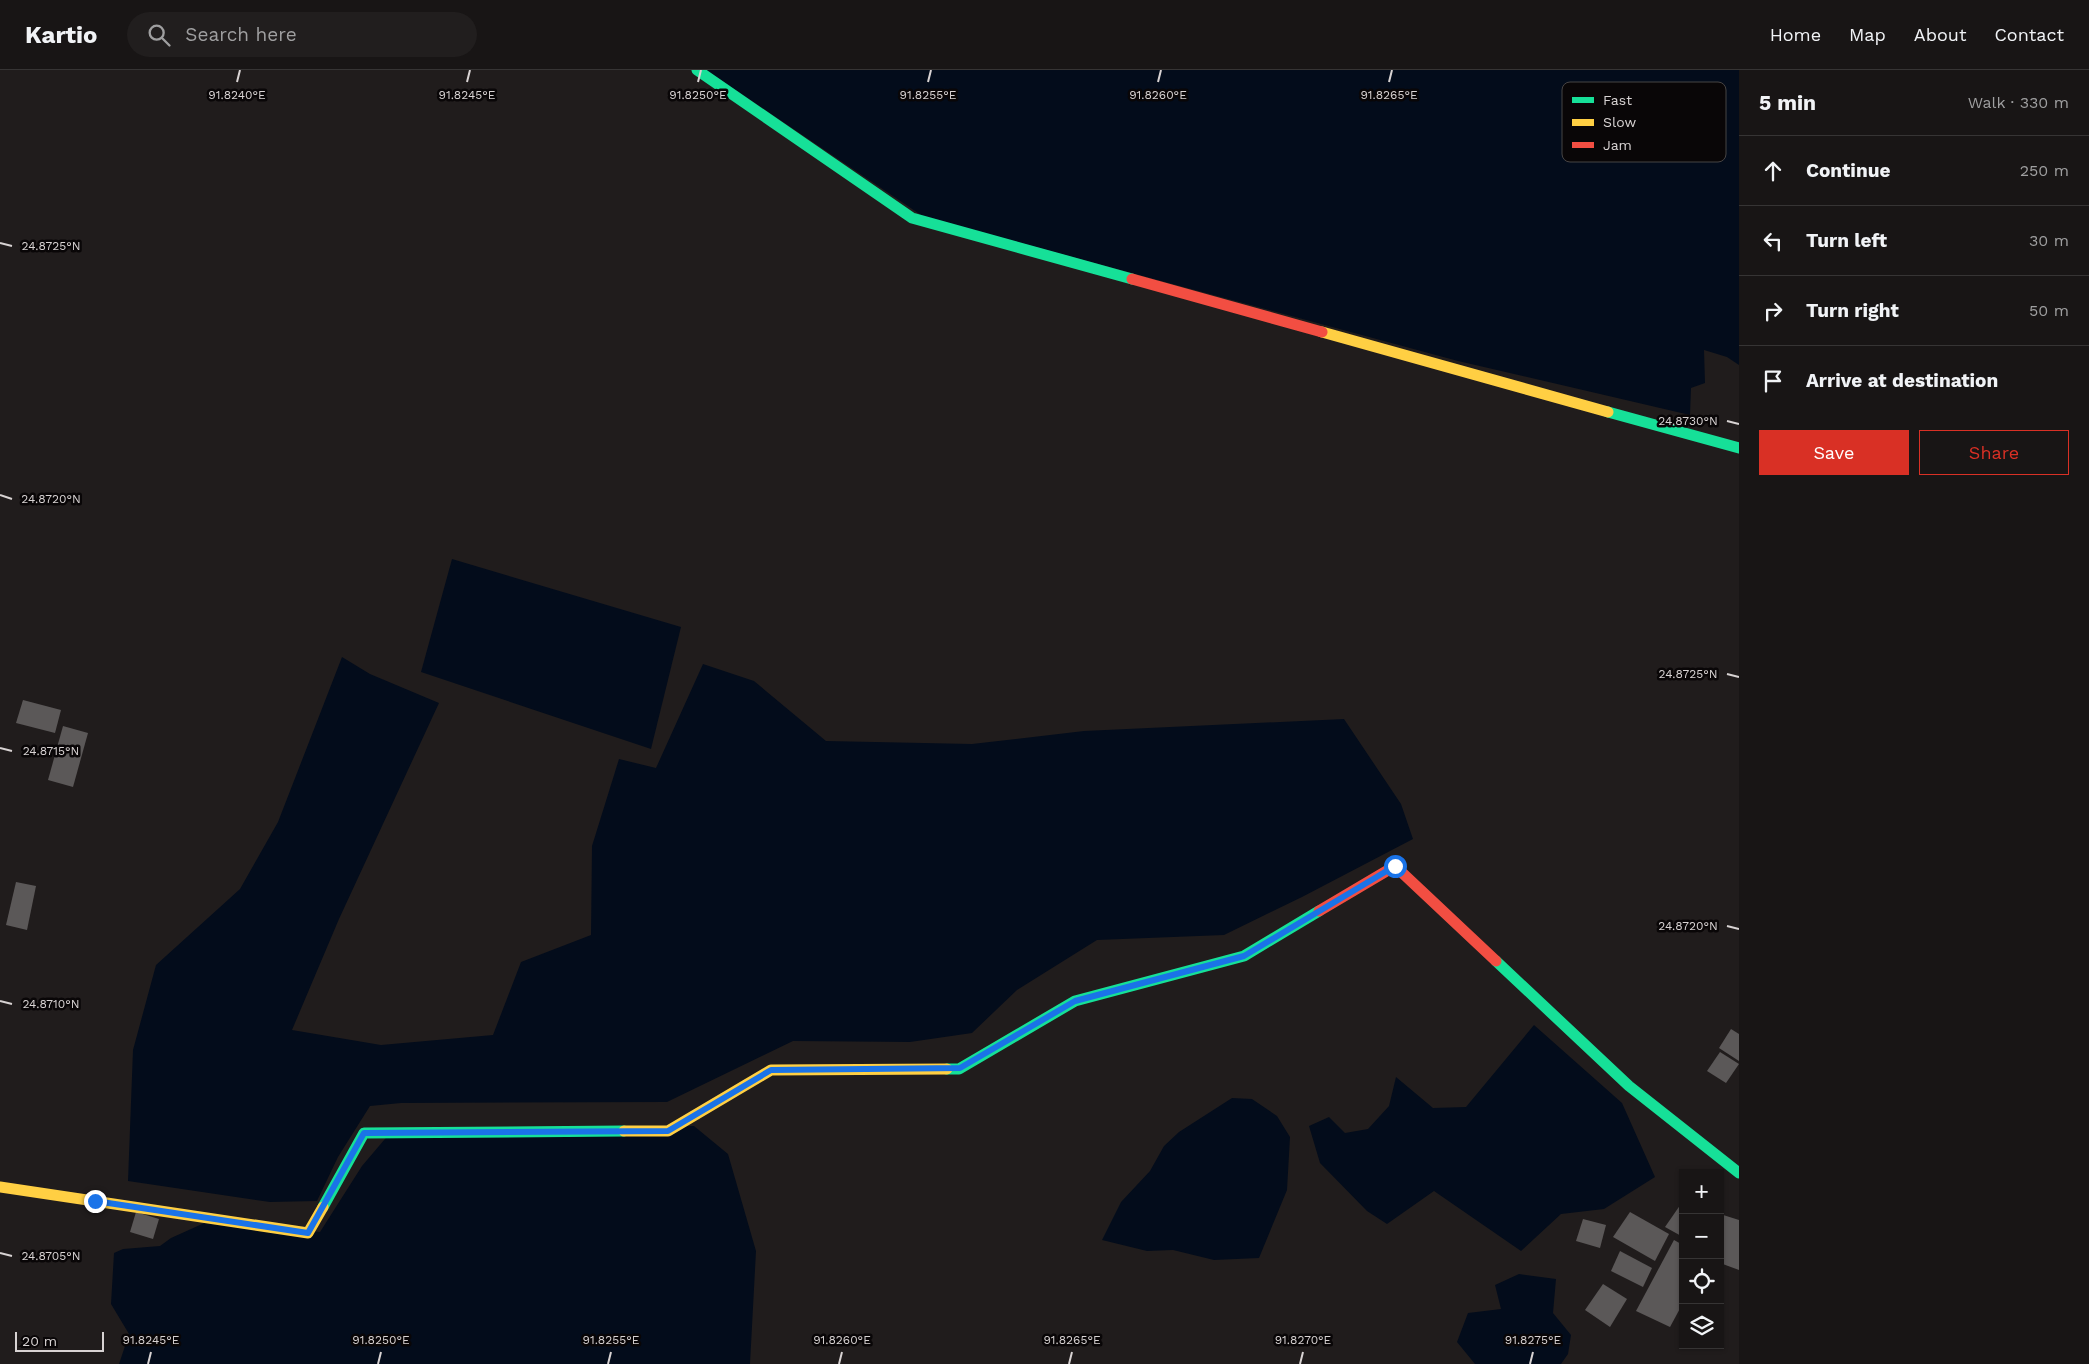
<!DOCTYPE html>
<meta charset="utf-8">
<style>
:root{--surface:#181515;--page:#211e1e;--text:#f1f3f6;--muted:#9f9fa0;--line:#363434;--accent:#d93025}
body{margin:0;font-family:"Work Sans",sans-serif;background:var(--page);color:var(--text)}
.controls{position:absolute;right:15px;bottom:15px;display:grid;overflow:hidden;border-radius:0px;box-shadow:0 1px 4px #0004}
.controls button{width:45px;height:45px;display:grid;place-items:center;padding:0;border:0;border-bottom:1px solid var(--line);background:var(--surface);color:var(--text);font:25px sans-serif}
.scale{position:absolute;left:15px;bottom:12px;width:89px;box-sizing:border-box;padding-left:5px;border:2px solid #d8d3d3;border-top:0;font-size:14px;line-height:18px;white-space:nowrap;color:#d8d3d3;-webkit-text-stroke:4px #090607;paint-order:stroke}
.stop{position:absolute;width:15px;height:15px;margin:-11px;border:4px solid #1a73e8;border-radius:50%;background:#fff}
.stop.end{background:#1a73e8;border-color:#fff;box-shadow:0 1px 5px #0008}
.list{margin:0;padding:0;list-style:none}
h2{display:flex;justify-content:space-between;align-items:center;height:65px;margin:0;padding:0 20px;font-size:21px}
h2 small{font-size:16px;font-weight:400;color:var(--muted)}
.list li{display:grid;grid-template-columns:32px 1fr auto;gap:15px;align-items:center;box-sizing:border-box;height:70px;padding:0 20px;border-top:1px solid var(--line)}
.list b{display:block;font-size:19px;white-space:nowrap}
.list em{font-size:16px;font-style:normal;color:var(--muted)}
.actions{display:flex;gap:10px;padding:15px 20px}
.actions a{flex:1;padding:11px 0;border:1px solid var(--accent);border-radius:0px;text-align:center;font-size:18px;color:var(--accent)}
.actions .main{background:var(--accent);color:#fff}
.icon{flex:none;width:28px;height:28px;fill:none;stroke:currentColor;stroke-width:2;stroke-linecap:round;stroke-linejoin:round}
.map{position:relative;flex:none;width:1739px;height:1294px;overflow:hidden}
header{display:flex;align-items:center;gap:30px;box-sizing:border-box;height:70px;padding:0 25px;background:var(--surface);border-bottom:1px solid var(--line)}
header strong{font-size:24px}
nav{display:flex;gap:28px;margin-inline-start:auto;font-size:18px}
.search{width:350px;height:45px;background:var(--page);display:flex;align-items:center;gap:12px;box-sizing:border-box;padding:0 18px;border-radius:28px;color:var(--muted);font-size:19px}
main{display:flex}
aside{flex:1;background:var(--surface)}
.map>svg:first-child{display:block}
</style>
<header>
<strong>Kartio</strong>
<div class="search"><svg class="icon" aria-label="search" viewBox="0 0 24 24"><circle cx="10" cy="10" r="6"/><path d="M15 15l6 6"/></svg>Search here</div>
<nav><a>Home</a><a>Map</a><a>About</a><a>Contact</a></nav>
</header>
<main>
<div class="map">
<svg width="1739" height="1294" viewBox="0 0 1739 1294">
<rect width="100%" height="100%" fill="#201c1c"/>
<!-- water -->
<g fill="#030c1b">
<path d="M706 0H1739V295L1727 287 1704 280 1705 313 1691 318 1690 345 1458 291 924 147Z"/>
<path d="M452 489 681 557 651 679 421 602Z"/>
<path d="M342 587 370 604 439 633 339 849 292 960 381 975 493 965 521 892 591 865 592 776 619 689 656 698 703 594 754 611 826 671 972 674 1084 661 1344 649 1401 734 1413 769 1302 827 1224 865 1097 870 1017 920 972 963 910 972 793 971 667 1032 401 1033 370 1036 338 1087 317 1131 270 1132 128 1111 133 980 156 895 240 819 278 752Z"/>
<path d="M1534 955 1622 1033 1655 1107 1604 1139 1561 1144 1521 1181 1434 1121 1387 1154 1367 1141 1320 1093 1309 1056 1329 1047 1345 1063 1368 1059 1389 1036 1396 1007 1433 1038 1466 1037Z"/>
<path d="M1232 1028 1252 1029 1277 1046 1290 1067 1287 1120 1259 1188 1214 1190 1173 1180 1147 1181 1102 1170 1121 1132 1150 1101 1164 1076 1179 1062Z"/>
<path d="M694 1056 728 1084 756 1181 750 1294H119L129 1264 111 1234 114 1183 123 1179 160 1176 171 1168 211 1150 320 1162 362 1096 390 1063Z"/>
<path d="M1519 1204 1556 1209 1553 1243 1571 1265 1568 1284 1561 1294H1475L1457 1272 1468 1243 1501 1239 1495 1215Z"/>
</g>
<!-- building -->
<g fill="#5b5858">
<path d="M23 630 61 640 55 663 16 653Z"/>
<path d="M63 656 88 663 73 717 48 710Z"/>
<path d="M16 812 36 816 27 860 6 855Z"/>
<path d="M1731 959 1739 964V991L1719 978Z"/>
<path d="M1720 982 1739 994 1726 1013 1707 1001Z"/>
<path d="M1683 1131V1167L1665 1157Z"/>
<path d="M136 1142 159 1149 153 1169 130 1162Z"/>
<path d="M1630 1142 1669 1164 1655 1191 1613 1167Z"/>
<path d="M1720 1144 1739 1150V1200L1720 1193Z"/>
<path d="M1583 1149 1606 1155 1600 1178 1576 1171Z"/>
<path d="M1674 1170 1683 1175V1233L1670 1257 1636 1241Z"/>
<path d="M1620 1181 1652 1198 1643 1217 1611 1201Z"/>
<path d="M1603 1214 1627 1229 1610 1257 1585 1240Z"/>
</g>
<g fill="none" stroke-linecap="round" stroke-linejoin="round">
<!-- fast -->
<g stroke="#16e098" stroke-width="11">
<path d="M697 0 912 148 1132 209"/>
<path d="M1608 342 1739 378"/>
<path d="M1496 891 1629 1016 1739 1103"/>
<path d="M947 999H959L1075 931 1244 886 1319 841"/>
<path d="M323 1137 364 1063 624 1061"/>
</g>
<!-- slow -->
<g stroke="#ffcf43" stroke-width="11">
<path d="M1322 262 1608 342"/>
<path d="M624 1061H668L771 1000 947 999"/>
<path d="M0 1117 308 1163 323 1137"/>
</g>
<!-- jam -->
<g stroke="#f24e42" stroke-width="11">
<path d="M1132 209 1322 262"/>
<path d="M1319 841 1395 796 1496 891"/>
</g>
</g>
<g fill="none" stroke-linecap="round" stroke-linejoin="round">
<!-- route -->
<path stroke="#1a73e8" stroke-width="6" d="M95 1131 308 1163 364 1063 668 1061 771 1000 960 998 1075 931 1244 886 1395 796"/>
</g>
<!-- ticks -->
<path fill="none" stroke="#d8d3d3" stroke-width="2" d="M237 12 240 0M467 12 470 0M698 12 701 0M928 12 931 0M1158 12 1161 0M1389 12 1392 0M0 173 12 176M1727 351 1739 354M0 425 12 429M1727 604 1739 607M0 678 12 681M1727 856 1739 859M0 931 12 934M0 1183 12 1186M148 1294 151 1282M378 1294 381 1282M608 1294 611 1282M839 1294 842 1282M1069 1294 1072 1282M1300 1294 1303 1282M1530 1294 1533 1282"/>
<!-- legend -->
<rect x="1562" y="12" width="164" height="80" rx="8" fill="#090607" stroke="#474444" stroke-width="1"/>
<rect x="1572" y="27" width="22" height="6" fill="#16e098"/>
<rect x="1572" y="49" width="22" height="7" fill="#ffcf43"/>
<rect x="1572" y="72" width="22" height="6" fill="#f24e42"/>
<g font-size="14" fill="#d8d3d3">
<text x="1603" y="35">Fast</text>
<text x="1603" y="57">Slow</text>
<text x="1603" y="80">Jam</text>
</g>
<g font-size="12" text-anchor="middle" fill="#d8d3d3" stroke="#090607" stroke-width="5" stroke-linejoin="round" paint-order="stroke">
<text x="237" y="29">91.8240°E</text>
<text x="467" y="29">91.8245°E</text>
<text x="698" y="29">91.8250°E</text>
<text x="928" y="29">91.8255°E</text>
<text x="1158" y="29">91.8260°E</text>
<text x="1389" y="29">91.8265°E</text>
<text x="51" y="180">24.8725°N</text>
<text x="1688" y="355">24.8730°N</text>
<text x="51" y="433">24.8720°N</text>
<text x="1688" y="608">24.8725°N</text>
<text x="51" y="685">24.8715°N</text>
<text x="1688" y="860">24.8720°N</text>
<text x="51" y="938">24.8710°N</text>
<text x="51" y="1190">24.8705°N</text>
<text x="151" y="1274">91.8245°E</text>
<text x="381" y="1274">91.8250°E</text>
<text x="611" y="1274">91.8255°E</text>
<text x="842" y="1274">91.8260°E</text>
<text x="1072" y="1274">91.8265°E</text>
<text x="1303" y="1274">91.8270°E</text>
<text x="1533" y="1274">91.8275°E</text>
</g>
</svg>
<div class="controls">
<button>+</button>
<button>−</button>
<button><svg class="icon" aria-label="locate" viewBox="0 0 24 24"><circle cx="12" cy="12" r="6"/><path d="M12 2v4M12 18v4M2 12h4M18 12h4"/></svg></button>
<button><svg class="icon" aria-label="layers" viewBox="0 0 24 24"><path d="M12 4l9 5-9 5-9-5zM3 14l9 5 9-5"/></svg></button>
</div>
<div class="scale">20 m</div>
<div class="stop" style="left:1395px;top:796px"></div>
<div class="stop end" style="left:95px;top:1131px"></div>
</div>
<aside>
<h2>5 min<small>Walk · 330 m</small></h2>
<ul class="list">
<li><svg class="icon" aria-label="ahead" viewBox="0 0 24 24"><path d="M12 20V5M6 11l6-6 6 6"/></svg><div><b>Continue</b></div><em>250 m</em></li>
<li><svg class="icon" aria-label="left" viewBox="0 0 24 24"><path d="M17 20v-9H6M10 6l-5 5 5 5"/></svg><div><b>Turn left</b></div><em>30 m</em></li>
<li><svg class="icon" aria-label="right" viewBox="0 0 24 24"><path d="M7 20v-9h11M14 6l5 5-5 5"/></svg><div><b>Turn right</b></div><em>50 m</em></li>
<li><svg class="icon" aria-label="arrive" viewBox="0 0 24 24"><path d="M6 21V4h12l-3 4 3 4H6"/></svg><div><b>Arrive at destination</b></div></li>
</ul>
<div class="actions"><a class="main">Save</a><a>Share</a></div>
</aside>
</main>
